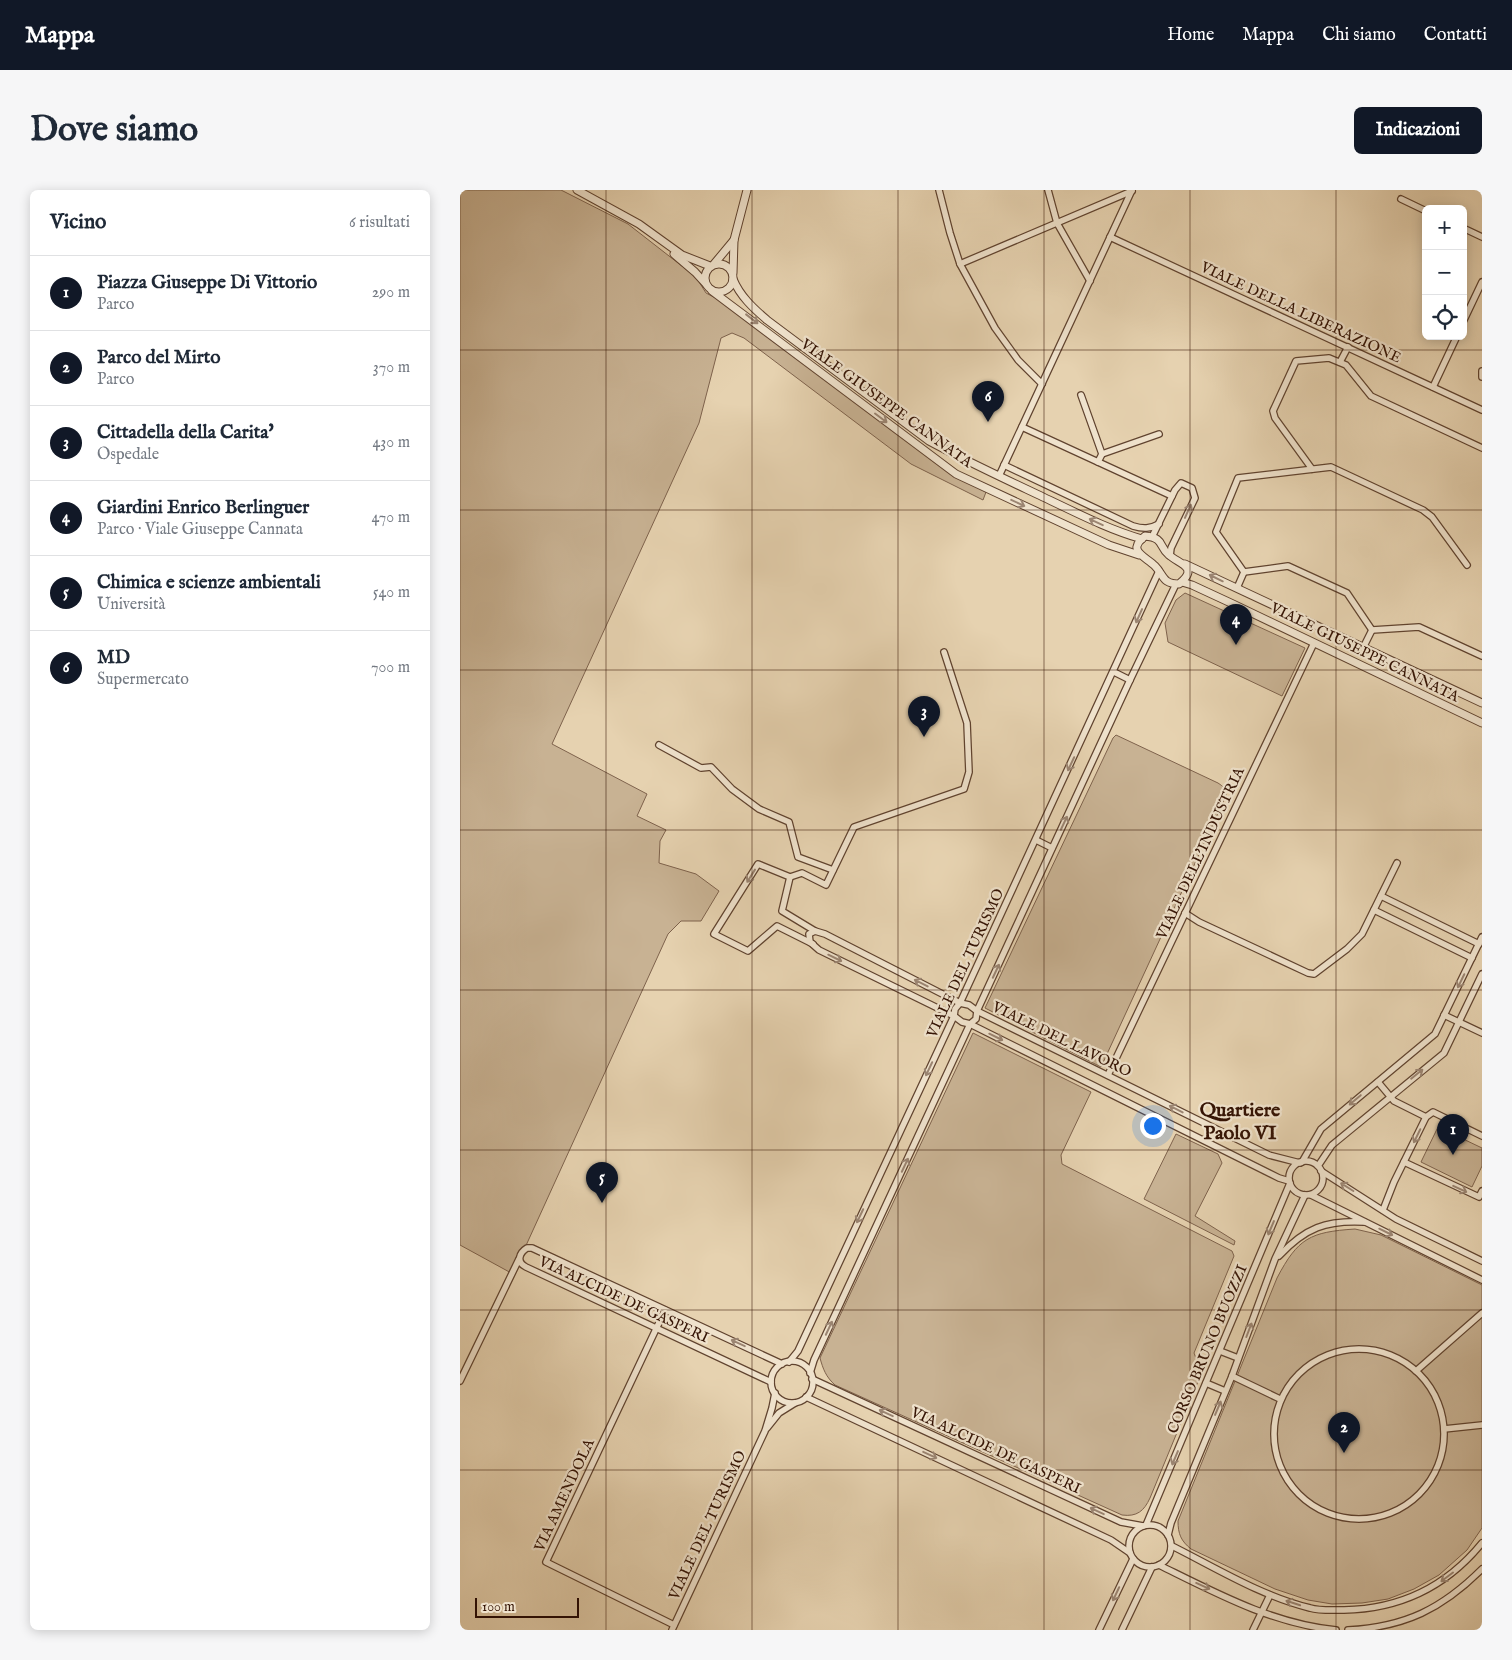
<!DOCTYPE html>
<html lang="it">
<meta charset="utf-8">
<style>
:root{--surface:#fff;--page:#f6f6f7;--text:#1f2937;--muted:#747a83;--line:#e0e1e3;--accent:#111827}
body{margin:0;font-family:"IM FELL English",serif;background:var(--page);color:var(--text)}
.controls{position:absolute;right:15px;top:15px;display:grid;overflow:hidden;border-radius:8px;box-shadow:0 2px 12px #0003}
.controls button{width:45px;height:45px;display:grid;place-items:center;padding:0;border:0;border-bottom:1px solid var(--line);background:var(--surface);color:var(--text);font:25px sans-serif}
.scale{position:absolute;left:15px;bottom:12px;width:104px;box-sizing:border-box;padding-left:5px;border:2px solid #341304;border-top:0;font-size:14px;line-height:18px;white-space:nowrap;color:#341304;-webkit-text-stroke:4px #efe2cc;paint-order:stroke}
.you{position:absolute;left:692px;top:935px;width:18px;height:18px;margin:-12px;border:4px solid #fff;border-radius:50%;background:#1a73e8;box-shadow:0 0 0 8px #1a73e833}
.badge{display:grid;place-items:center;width:32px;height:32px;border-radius:50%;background:var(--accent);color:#fff;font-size:16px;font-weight:700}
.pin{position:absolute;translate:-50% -41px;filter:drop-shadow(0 1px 2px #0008)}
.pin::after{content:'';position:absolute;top:26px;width:18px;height:15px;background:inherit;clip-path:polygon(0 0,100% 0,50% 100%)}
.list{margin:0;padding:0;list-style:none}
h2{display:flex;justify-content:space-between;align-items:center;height:65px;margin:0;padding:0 20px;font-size:21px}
h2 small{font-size:16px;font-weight:400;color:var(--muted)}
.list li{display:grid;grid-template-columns:32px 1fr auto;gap:15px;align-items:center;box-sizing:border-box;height:75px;padding:0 20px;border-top:1px solid var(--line)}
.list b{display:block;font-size:19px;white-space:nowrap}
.list p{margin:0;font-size:16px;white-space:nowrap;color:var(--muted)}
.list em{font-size:16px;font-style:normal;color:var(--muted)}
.icon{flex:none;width:28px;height:28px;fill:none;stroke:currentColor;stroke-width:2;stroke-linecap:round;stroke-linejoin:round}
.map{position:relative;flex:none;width:1022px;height:1440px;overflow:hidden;border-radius:8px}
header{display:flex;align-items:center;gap:30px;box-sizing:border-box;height:70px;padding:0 25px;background:var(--accent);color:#fff}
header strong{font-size:24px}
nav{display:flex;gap:28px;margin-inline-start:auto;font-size:18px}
.intro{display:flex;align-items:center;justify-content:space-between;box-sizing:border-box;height:120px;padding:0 30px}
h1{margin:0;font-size:35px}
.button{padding:12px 22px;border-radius:8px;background:var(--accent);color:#fff;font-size:18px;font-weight:700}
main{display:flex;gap:30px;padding:0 30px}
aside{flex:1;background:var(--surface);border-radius:8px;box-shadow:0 2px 12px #0003}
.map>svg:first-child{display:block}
</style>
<header>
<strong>Mappa</strong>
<nav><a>Home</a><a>Mappa</a><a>Chi siamo</a><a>Contatti</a></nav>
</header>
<div class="intro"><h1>Dove siamo</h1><a class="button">Indicazioni</a></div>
<main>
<aside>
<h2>Vicino<small>6 risultati</small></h2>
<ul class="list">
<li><span class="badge">1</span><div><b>Piazza Giuseppe Di Vittorio</b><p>Parco</p></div><em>290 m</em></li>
<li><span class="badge">2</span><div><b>Parco del Mirto</b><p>Parco</p></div><em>370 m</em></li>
<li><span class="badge">3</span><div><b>Cittadella della Carita'</b><p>Ospedale</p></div><em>430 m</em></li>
<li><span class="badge">4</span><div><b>Giardini Enrico Berlinguer</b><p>Parco · Viale Giuseppe Cannata</p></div><em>470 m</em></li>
<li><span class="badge">5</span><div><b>Chimica e scienze ambientali</b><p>Università</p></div><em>540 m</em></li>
<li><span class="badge">6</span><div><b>MD</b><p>Supermercato</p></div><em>700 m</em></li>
</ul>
</aside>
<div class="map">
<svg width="1022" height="1440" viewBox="0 0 1022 1440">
<rect width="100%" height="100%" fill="#e6d2b0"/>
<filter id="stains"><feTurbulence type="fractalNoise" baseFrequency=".004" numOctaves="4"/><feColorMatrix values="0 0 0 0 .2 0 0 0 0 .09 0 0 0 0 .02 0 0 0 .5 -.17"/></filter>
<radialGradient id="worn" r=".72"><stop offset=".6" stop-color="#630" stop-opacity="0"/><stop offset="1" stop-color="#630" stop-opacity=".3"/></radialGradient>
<!-- green -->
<g fill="#c8b293" stroke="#7e624c">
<path d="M0 0H101L168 34 236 87 246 103 267 114 484 279 526 302 523 310 451 274 284 148 272 143 261 148 239 233 92 554 187 604 177 626 206 640 200 651 199 673 236 684 259 701 241 731H221L208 744 53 1084 0 1055Z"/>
<path d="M725 403 845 458 822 506 708 452 705 433 716 410Z"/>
<path d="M656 545 758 593C764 597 766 599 766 606L641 877 525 818 653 548Z"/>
<path d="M513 843 631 902 601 965 602 974 772 1061 774 1066 734 1163 737 1171 744 1177 690 1308C684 1321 677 1327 662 1325L375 1195C366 1187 363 1179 360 1168Z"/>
<path d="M978 937 1022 958V976L1012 997 961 972Z"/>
<path d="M716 944 758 964 762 973 735 1026 775 1051 774 1055 684 1009Z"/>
<path d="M895 1039 921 1045 1022 1095V1338L1007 1360 979 1385 954 1399 928 1409 902 1413 872 1414 848 1410 815 1399 731 1359C721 1351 718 1344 718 1331L817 1088C838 1048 850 1042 895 1039Z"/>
</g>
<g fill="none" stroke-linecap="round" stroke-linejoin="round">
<!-- minor casing -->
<g stroke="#60432f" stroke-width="8">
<g id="minor">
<path d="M479 0 490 43 500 74 535 138 558 170 582 194"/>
<path d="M588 0 597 33 630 91"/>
<path d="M941 9 966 21"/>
<path d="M1003 38 1022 47"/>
<path d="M650 47 1022 220"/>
<path d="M500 74 672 1"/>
<path d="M1003 132 1022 92"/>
<path d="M880 172 888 157"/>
<path d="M1022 181V187"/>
<path d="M973 197 997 146"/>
<path d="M621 205 642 264 638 272"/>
<path d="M562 237 712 306"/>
<path d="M642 264 699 244"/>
<path d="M544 275 673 336C683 339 690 339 699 334"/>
<path d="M852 279 815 228 813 221 836 171 869 168 886 175 911 206 1022 258"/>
<path d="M539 286 672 0"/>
<path d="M692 347 715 300 721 293 732 298 735 308 711 358 710 366"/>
<path d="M777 398 784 382"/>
<path d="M912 440 887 403 828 376 784 382 756 342 778 288 871 277 963 320 972 327 1007 375"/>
<path d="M912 440 959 437 1022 466"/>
<path d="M903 458 912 440"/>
<path d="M654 482 670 490"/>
<path d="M199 555 241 578 251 577 272 599 299 619 329 632 338 667 373 680"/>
<path d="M576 650 592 658"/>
<path d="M330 687 342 683 366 695 394 637 504 599 509 582 507 533 484 462"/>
<path d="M921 706 1019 754"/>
<path d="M914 720 1012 768"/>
<path d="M725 723 739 732 848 783 854 784 887 759 902 744 937 673"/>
<path d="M353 754 317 736 288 761 254 744 298 674 330 687 322 721 355 741"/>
<path d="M984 825 1022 843"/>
<path d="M648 885 854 453"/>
<path d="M918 892 934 911 966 927"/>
<circle cx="846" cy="988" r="17"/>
<path d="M842 972 861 939 975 844 1022 747"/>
<path d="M944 972 1019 1007 1022 1001"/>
<path d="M858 976 872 955 984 863 1022 784"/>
<path d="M861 981 936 1029 1022 1071"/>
<path d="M829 991 819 988 510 834 502 832 494 826 359 760 350 752 349 744 355 741 365 744 500 813 509 815 517 821 809 965 840 973"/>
<path d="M851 1005 1022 1090"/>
<path d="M923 1020 934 992 966 927 973 922 1022 946"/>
<path d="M819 1066C845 1038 866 1030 904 1032"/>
<path d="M205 1120 86 1372 214 1435"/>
<circle cx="899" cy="1244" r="85"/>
<path d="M760 1161 778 1168"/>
<circle cx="332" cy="1192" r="21"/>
<path d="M329 1172 338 1161 494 826 495 819 500 813 699 381"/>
<path d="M956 1181 1022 1123"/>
<path d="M350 1183 354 1170 510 834 516 829 517 821 670 490 716 394"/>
<path d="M772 1186 820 1209"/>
<path d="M352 1189 661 1332 683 1336"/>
<path d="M0 1191 59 1069"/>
<path d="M311 1192 66 1077C56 1072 59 1063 67 1058H72L322 1174"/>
<path d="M746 1193 765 1201"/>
<path d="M346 1207 651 1350 670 1363"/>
<path d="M307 1238 319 1223 335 1213"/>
<path d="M984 1239 1022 1235"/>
<circle cx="690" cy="1356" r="21"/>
<path d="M686 1335 830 993"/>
<path d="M708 1345 711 1333 772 1186 815 1069 845 1005"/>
<path d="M712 1356C756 1378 801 1406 850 1418 860 1421 873 1420 884 1420 940 1419 987 1396 1022 1353"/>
<path d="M699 1375C756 1403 813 1434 876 1440"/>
<path d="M212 1440 305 1241 312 1218 315 1203"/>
<path d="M639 1440 673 1369"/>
<path d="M662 1440 692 1377"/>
<path d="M793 1440 810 1405"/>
<path d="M888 1440C945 1437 982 1419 1022 1379"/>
</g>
</g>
<!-- tertiary casing -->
<g stroke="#60432f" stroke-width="9">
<g id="tertiary">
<path d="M117 0 179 34 222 65 250 76"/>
<path d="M214 64 235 82 246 94"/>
<circle cx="259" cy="88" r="14"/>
<path d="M254 74 274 50"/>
<path d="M273 83 274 50 287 0"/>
<path d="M273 89C280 106 293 118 307 130L469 251C506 271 545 289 583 307 615 322 647 339 682 349"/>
<path d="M252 101 496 284 649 355 679 365"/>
<path d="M685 346C705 348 698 356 709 365 719 374 740 377 719 394 702 394 704 385 695 376 685 366 666 361 685 346Z"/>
<path d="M725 374 1022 513"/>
<path d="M722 392 732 395 773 414 1022 533"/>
</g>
</g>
<!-- minor -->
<use href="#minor" stroke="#efe2cc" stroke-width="5.5"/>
<!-- tertiary -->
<use href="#tertiary" stroke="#efe2cc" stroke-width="7"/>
</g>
<!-- one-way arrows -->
<defs><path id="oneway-shaft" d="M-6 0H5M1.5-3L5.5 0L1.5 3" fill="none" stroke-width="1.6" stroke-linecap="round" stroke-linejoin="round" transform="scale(1.25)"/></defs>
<g stroke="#9b8572">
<use href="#oneway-shaft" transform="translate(292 129) rotate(38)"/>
<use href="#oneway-shaft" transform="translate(421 228) rotate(37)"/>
<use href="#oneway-shaft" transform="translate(558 313) rotate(25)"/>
<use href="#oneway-shaft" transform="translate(728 321) rotate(-66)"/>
<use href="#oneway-shaft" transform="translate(636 332) rotate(-155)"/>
<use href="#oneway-shaft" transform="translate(756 388) rotate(-154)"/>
<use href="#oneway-shaft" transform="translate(679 426) rotate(114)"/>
<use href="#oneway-shaft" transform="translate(611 574) rotate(115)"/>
<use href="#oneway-shaft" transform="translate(604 633) rotate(-65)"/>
<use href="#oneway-shaft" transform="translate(291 686) rotate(122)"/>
<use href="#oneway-shaft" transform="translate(375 768) rotate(26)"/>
<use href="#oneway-shaft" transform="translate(536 781) rotate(-65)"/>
<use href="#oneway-shaft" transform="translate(1001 791) rotate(116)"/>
<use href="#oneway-shaft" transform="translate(461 793) rotate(-153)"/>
<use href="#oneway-shaft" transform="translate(536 847) rotate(26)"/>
<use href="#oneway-shaft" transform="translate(469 879) rotate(115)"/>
<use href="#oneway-shaft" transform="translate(957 884) rotate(-39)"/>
<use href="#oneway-shaft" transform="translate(895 910) rotate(140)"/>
<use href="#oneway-shaft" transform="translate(716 919) rotate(-153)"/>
<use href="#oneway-shaft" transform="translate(957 946) rotate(116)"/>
<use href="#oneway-shaft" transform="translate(445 975) rotate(-65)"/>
<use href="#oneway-shaft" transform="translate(887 997) rotate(-148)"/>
<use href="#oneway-shaft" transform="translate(1000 999) rotate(25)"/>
<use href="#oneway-shaft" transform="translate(400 1026) rotate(115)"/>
<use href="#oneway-shaft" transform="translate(811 1038) rotate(113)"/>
<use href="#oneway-shaft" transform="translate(926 1042) rotate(26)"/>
<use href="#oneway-shaft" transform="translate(369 1138) rotate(-65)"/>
<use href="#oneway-shaft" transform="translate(789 1140) rotate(-69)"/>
<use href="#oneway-shaft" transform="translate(278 1153) rotate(-155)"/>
<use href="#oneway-shaft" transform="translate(758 1218) rotate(-67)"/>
<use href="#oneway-shaft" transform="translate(426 1223) rotate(-155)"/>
<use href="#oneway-shaft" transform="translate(470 1265) rotate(25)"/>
<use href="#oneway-shaft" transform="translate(715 1268) rotate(113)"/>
<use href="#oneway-shaft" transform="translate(637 1321) rotate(-155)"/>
<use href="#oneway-shaft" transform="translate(987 1387) rotate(143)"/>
<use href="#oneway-shaft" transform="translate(743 1396) rotate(24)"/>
<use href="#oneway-shaft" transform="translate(656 1404) rotate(115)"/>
<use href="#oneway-shaft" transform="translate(833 1413) rotate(-162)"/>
</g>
<!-- grid -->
<path fill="none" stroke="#341304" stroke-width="1" stroke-opacity="0.55" d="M146 0V1440M292 0V1440M438 0V1440M584 0V1440M730 0V1440M876 0V1440M0 160H1022M0 320H1022M0 480H1022M0 640H1022M0 800H1022M0 960H1022M0 1120H1022M0 1280H1022"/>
<g text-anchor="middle" stroke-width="4.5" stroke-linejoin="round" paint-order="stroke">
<!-- street labels -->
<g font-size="15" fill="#341304" stroke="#efe2cc">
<text transform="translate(841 122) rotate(25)" y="5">VIALE DELLA LIBERAZIONE</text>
<text transform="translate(427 213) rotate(36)" y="5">VIALE GIUSEPPE CANNATA</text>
<text transform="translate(905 462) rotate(26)" y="5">VIALE GIUSEPPE CANNATA</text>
<text transform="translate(740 663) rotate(-65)" y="5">VIALE DELL'INDUSTRIA</text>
<text transform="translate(505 773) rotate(-65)" y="5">VIALE DEL TURISMO</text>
<text transform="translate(602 849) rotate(26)" y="5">VIALE DEL LAVORO</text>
<text transform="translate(164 1109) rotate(25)" y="5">VIA ALCIDE DE GASPERI</text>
<text transform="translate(747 1159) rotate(-67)" y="5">CORSO BRUNO BUOZZI</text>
<text transform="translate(536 1260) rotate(25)" y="5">VIA ALCIDE DE GASPERI</text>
<text transform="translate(104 1305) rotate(-65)" y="5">VIA AMENDOLA</text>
<text transform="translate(247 1335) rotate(-65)" y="5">VIALE DEL TURISMO</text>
</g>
<!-- district labels -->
<g font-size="20" font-weight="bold" fill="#341304" stroke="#efe2cc">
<text x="780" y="926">Quartiere<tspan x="780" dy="23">Paolo VI</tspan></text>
</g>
</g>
<rect width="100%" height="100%" filter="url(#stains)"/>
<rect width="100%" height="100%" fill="url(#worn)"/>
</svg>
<div class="controls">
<button>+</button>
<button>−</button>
<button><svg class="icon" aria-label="locate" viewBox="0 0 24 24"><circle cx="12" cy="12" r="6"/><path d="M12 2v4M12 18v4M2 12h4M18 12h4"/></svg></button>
</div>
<div class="scale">100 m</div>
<div class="you"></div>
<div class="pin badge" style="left:993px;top:965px">1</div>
<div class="pin badge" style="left:884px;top:1263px">2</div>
<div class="pin badge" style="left:464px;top:547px">3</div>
<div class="pin badge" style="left:776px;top:455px">4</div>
<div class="pin badge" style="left:142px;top:1013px">5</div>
<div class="pin badge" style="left:528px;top:232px">6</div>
</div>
</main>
